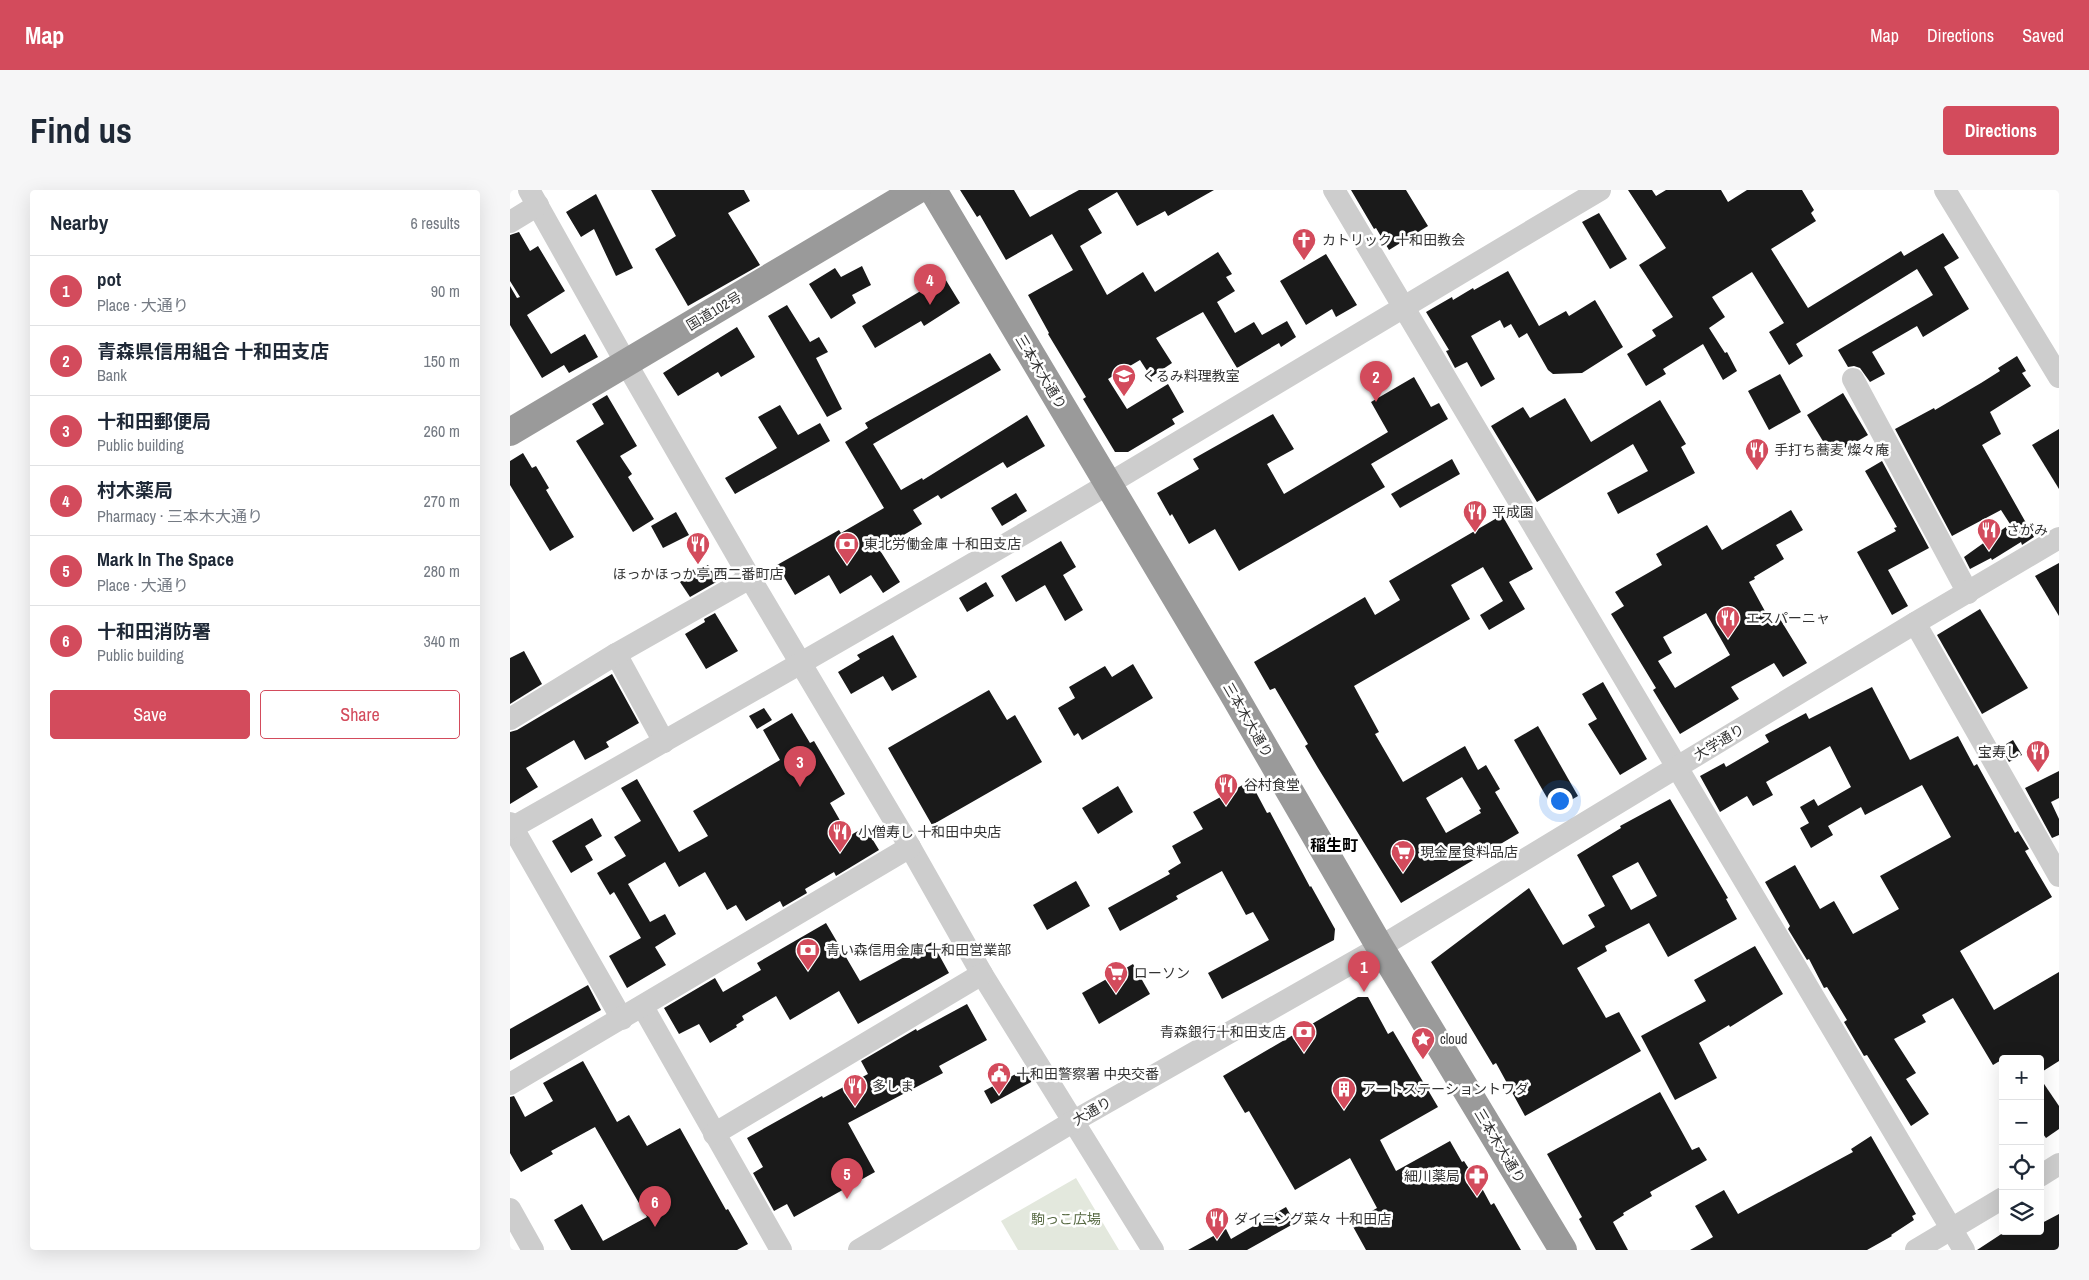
<!DOCTYPE html>
<meta charset="utf-8">
<style>
:root{--surface:#fff;--page:#f6f6f7;--text:#1f2937;--muted:#747a83;--line:#e0e1e3;--accent:#d34b5c}
body{margin:0;font-family:"Archivo Narrow","Noto Sans JP",sans-serif;background:var(--page);color:var(--text)}
.controls{position:absolute;right:15px;bottom:15px;display:grid;overflow:hidden;border-radius:5px;box-shadow:0 5px 20px #0002}
.controls button{width:45px;height:45px;display:grid;place-items:center;padding:0;border:0;border-bottom:1px solid var(--line);background:var(--surface);color:var(--text);font:25px sans-serif}
.you{position:absolute;left:1049px;top:610px;width:18px;height:18px;margin:-12px;border:4px solid #fff;border-radius:50%;background:#1a73e8;box-shadow:0 0 0 8px #1a73e833}
.badge{display:grid;place-items:center;width:32px;height:32px;border-radius:50%;background:var(--accent);color:#fff;font-size:16px;font-weight:700}
.pin{position:absolute;translate:-50% -41px;filter:drop-shadow(0 1px 2px #0008)}
.pin::after{content:'';position:absolute;top:26px;width:18px;height:15px;background:inherit;clip-path:polygon(0 0,100% 0,50% 100%)}
.list{margin:0;padding:0;list-style:none}
h2{display:flex;justify-content:space-between;align-items:center;height:65px;margin:0;padding:0 20px;font-size:21px}
h2 small{font-size:16px;font-weight:400;color:var(--muted)}
.list li{display:grid;grid-template-columns:32px 1fr auto;gap:15px;align-items:center;box-sizing:border-box;height:70px;padding:0 20px;border-top:1px solid var(--line)}
.list b{display:block;font-size:19px;white-space:nowrap}
.list p{margin:0;font-size:16px;white-space:nowrap;color:var(--muted)}
.list em{font-size:16px;font-style:normal;color:var(--muted)}
.actions{display:flex;gap:10px;padding:15px 20px}
.actions a{flex:1;padding:11px 0;border:1px solid var(--accent);border-radius:5px;text-align:center;font-size:18px;color:var(--accent)}
.actions .main{background:var(--accent);color:#fff}
.icon{flex:none;width:28px;height:28px;fill:none;stroke:currentColor;stroke-width:2;stroke-linecap:round;stroke-linejoin:round}
.map{position:relative;flex:none;width:1549px;height:1060px;overflow:hidden;border-radius:5px}
header{display:flex;align-items:center;gap:30px;box-sizing:border-box;height:70px;padding:0 25px;background:var(--accent);color:#fff}
header strong{font-size:24px}
nav{display:flex;gap:28px;margin-inline-start:auto;font-size:18px}
.intro{display:flex;align-items:center;justify-content:space-between;box-sizing:border-box;height:120px;padding:0 30px}
h1{margin:0;font-size:35px}
.button{padding:12px 22px;border-radius:5px;background:var(--accent);color:#fff;font-size:18px;font-weight:700}
main{display:flex;gap:30px;padding:0 30px}
aside{flex:1;background:var(--surface);border-radius:5px;box-shadow:0 5px 20px #0002}
.map>svg:first-child{display:block}
</style>
<header>
<strong>Map</strong>
<nav><a>Map</a><a>Directions</a><a>Saved</a></nav>
</header>
<div class="intro"><h1>Find us</h1><a class="button">Directions</a></div>
<main>
<aside>
<h2>Nearby<small>6 results</small></h2>
<ul class="list">
<li><span class="badge">1</span><div><b>pot</b><p>Place · 大通り</p></div><em>90 m</em></li>
<li><span class="badge">2</span><div><b>青森県信用組合 十和田支店</b><p>Bank</p></div><em>150 m</em></li>
<li><span class="badge">3</span><div><b>十和田郵便局</b><p>Public building</p></div><em>260 m</em></li>
<li><span class="badge">4</span><div><b>村木薬局</b><p>Pharmacy · 三本木大通り</p></div><em>270 m</em></li>
<li><span class="badge">5</span><div><b>Mark In The Space</b><p>Place · 大通り</p></div><em>280 m</em></li>
<li><span class="badge">6</span><div><b>十和田消防署</b><p>Public building</p></div><em>340 m</em></li>
</ul>
<div class="actions"><a class="main">Save</a><a>Share</a></div>
</aside>
<div class="map">
<svg width="1549" height="1060" viewBox="0 0 1549 1060">
<rect width="100%" height="100%" fill="#fff"/>
<!-- green -->
<path fill="#e3e8dd" d="M566 988 609 1060H508L491 1031Z"/>
<!-- building -->
<g fill="#1a1a1a" fill-rule="evenodd">
<path d="M141 0H234L240 11 218 23 250 75 178 116 145 59 166 46Z"/>
<path d="M450 0H504L520 27 569 0H704L658 26 655 21 627 36 607 2 578 19 592 43 570 56 597 105 633 82 645 102 708 62 722 84 716 87 725 101 707 112 725 143 744 132 752 145 777 131 786 147 771 157 769 153 727 178 693 122 646 148 662 173 641 187 630 170 598 189 617 219 658 194 674 222 662 229 665 234 618 262H605L573 209 576 207 538 144 539 143 518 105 563 80 542 44 496 70 470 25 467 27Z"/>
<path d="M841 0H896L918 36 879 60 866 38 864 39Z"/>
<path d="M1118 0H1142L1146 6 1156 0H1211L1218 12 1237 0H1292L1304 20 1301 23 1306 31 1261 59 1298 118 1391 61 1394 66 1433 43 1449 68 1434 77 1459 119 1413 147 1407 136 1362 162 1375 184 1360 192 1350 178 1344 176 1338 177 1328 160 1423 105 1407 79 1286 154 1293 166 1279 175 1259 142 1274 133 1242 82 1202 107 1215 127 1199 138 1215 163 1217 162 1227 181 1213 190 1193 154 1153 179 1156 184 1136 196 1117 164 1146 146 1142 140 1163 127 1129 75 1156 58Z"/>
<path d="M86 4 123 78 106 86 84 39 71 47 56 22Z"/>
<path d="M1089 23 1117 69 1100 79 1072 32Z"/>
<path d="M9 42 20 61 28 56 55 101 17 125 41 164 75 144 88 167 59 183 54 175 32 188 0 135V96L7 108 10 107 0 91V45Z"/>
<path d="M816 64 847 115 826 127 822 119 796 135 770 91Z"/>
<path d="M352 76 361 95 342 105 346 113 321 129 299 94 325 78 331 87Z"/>
<path d="M998 81 1029 136 1056 121 1059 126 1085 110 1113 157 1072 183 1043 184 1038 180 1017 143 1009 148 1001 134 994 138 990 130 961 146 985 189 971 197 957 172 945 178 936 161 939 160 916 122 942 107 943 110 963 98 964 100Z"/>
<path d="M434 87 450 113 414 136 411 131 365 158 352 136Z"/>
<path d="M277 115 300 152 309 147 318 162 306 168 332 219 317 227 258 126Z"/>
<path d="M227 137 245 167 211 187 208 182 168 206 153 183Z"/>
<path d="M480 163 491 180 363 254 391 300 412 288 413 290 517 225 535 256 497 278 493 272 431 309 428 305 403 320 412 334 372 358 374 360 371 362 390 392 373 403 361 385 330 404 319 385 285 405 267 375 329 340 331 343 374 318 335 252 358 238 355 233Z"/>
<path d="M1507 166 1516 181 1512 183 1521 196 1480 222 1491 244 1472 255 1524 347 1512 355 1511 352 1482 370 1481 368 1460 379 1454 367 1500 334 1491 320 1442 346 1385 239 1424 218 1425 220 1471 193 1490 181 1488 178Z"/>
<path d="M1270 184 1291 222 1259 240 1238 201Z"/>
<path d="M904 187 921 217 929 213 938 229 861 274 875 297 729 381 705 339 679 354 662 324 660 326 647 303 689 279 683 269 763 224 784 259 757 274 774 304 878 242 861 212Z"/>
<path d="M1333 203 1358 245 1322 266 1297 225Z"/>
<path d="M97 205 127 256 110 266 122 284 118 287 144 329 123 342 66 251 94 234 82 214Z"/>
<path d="M1055 208 1081 252 1150 210 1176 254 1171 257 1185 283 1108 324 1097 303 1138 281 1123 254 1027 312 981 236 1013 217 1020 228Z"/>
<path d="M270 215 288 245 310 233 320 251 225 304 215 288 267 258 248 227Z"/>
<path d="M1549 239V299L1522 255Z"/>
<path d="M13 263 22 278 26 276 39 298 36 300 64 347 40 361 0 295V271Z"/>
<path d="M942 269 950 284 890 318 881 304Z"/>
<path d="M1372 271 1419 358 1378 380 1398 416 1382 425 1347 362 1386 341 1384 338 1387 337 1355 281Z"/>
<path d="M506 303 517 321 492 336 481 318Z"/>
<path d="M1281 320 1293 340 1266 355 1274 369 1244 387 1245 389 1239 392 1262 434 1270 429 1297 473 1273 487 1264 473 1221 497 1229 509 1170 544 1143 500 1146 498 1101 424 1114 416 1105 402 1152 375 1146 364 1197 335 1212 360ZM1196 423 1220 465 1165 498 1148 471 1162 463 1153 447Z"/>
<path d="M166 322 179 345 153 358 141 336Z"/>
<path d="M992 325 1023 379 999 392 1015 419 979 440 970 425 993 411 973 377 941 395 960 429 844 496 869 542 865 544 893 592 955 556 968 580 976 575 990 599 985 602 1009 643 891 713 808 578 795 556 798 554 765 498 760 500 744 472 855 407 865 425 890 410 879 391ZM952 587 971 619 969 620 971 623 936 643 916 608Z"/>
<path d="M551 351 566 377 553 385 573 420 555 431 535 395 506 412 491 386Z"/>
<path d="M1549 373V426L1525 386Z"/>
<path d="M198 375 208 391 180 407 170 392Z"/>
<path d="M476 392 484 406 457 422 449 408Z"/>
<path d="M1470 419 1518 498 1472 524 1427 445Z"/>
<path d="M205 423 228 461 196 479 175 444 195 432 194 429Z"/>
<path d="M383 445 407 487 382 501 373 486 341 504 328 482 350 469 347 465Z"/>
<path d="M14 461 32 494 0 514V468Z"/>
<path d="M623 474 643 508 572 550 568 543 564 546 548 518 565 508 559 497 595 476 602 487Z"/>
<path d="M102 484 129 533 96 552 99 557 75 570 64 550 16 578 28 597 0 614V542L7 540Z"/>
<path d="M1093 492 1137 569 1110 585 1078 534 1087 529 1072 504Z"/>
<path d="M1362 497 1400 570 1448 546 1464 576 1467 574 1505 643 1508 641 1519 659 1515 661 1542 707 1450 761 1484 820 1549 782V871L1530 883V869H1493L1483 875 1443 808 1412 825 1416 832 1384 849 1406 883 1396 889 1419 924 1401 936 1357 865 1354 866 1334 832 1337 830 1317 797 1314 798 1299 769 1297 770 1278 739 1280 736 1255 692 1285 675 1310 719 1324 711 1343 744 1389 719 1370 686 1441 647 1412 595 1355 625 1351 617 1318 636 1323 645 1301 658 1290 638 1299 633 1290 617 1304 609 1308 616 1341 597 1320 556 1256 592 1263 605 1243 616 1237 606 1210 622 1190 586 1214 573 1216 577 1259 552 1255 545 1296 523 1299 529Z"/>
<path d="M479 500 497 530 505 525 532 572 422 635 378 558Z"/>
<path d="M254 518 262 530 247 539 239 526Z"/>
<path d="M282 523 300 553 304 551 335 604 320 613 339 646 355 637 369 660 326 686 324 682 295 699 297 703 273 717 270 711 236 731 226 715 217 720 195 682 169 697 155 672 118 694 140 732 155 724 166 744 145 757 156 775 117 798 99 766 131 748 104 702 100 705 87 683 116 666 104 647 131 631 111 598 127 589 169 662 198 646 183 621 270 570 253 540Z"/>
<path d="M1028 536 1068 606 1044 620 1004 550Z"/>
<path d="M1503 550 1512 565 1499 572 1491 557Z"/>
<path d="M1549 581V608L1541 612 1549 629V645L1542 648 1515 598Z"/>
<path d="M740 591 757 623 760 622 800 697 801 696 825 739 824 750 712 809 698 783 759 750 743 722 736 725 712 681 666 706 668 709 610 741 598 718 660 684 658 681 671 673 662 656 693 639 683 622Z"/>
<path d="M608 596 623 622 588 644 572 618Z"/>
<path d="M1160 609 1218 708 1216 709 1227 729 1158 767 1139 733 1095 756 1097 761 1067 778 1096 828 1109 822 1131 861 1015 926 986 873 983 875 921 772 1019 698 1053 755 1085 737 1078 725 1095 716 1067 665 1111 638 1110 636ZM1128 672 1147 706 1121 720 1102 686Z"/>
<path d="M82 628 92 646 75 656 83 670 61 683 42 651Z"/>
<path d="M566 691 580 716 537 740 523 715Z"/>
<path d="M316 733 350 791 422 752 439 783 348 834 329 801 280 830 266 806 232 826 234 830 226 835 227 837 200 853 189 834 169 844 154 818 205 788 213 802 251 780 247 773Z"/>
<path d="M1245 756 1273 804 1220 837 1219 835 1189 853 1207 888 1165 910 1131 846 1196 811 1184 790Z"/>
<path d="M623 774 640 804 589 834 572 803Z"/>
<path d="M78 795 91 820 0 870V839Z"/>
<path d="M848 807H858L878 844 883 841 928 917 870 950 886 981 940 951 952 972 954 971 966 990 967 989 981 1015 984 1013 1011 1060H856L841 1033 867 1018 840 968 785 1000 739 921 735 923 713 886Z"/>
<path d="M457 814 477 850 429 876 433 883 338 933 365 982 284 1027 277 1014 264 1021 243 983 253 977 237 948 312 906 313 908 358 884 351 871 406 839 407 841Z"/>
<path d="M73 871 107 932 119 925 137 956 170 938 216 1020 218 1019 238 1054 227 1060H61L44 1030 72 1014 93 1051 137 1027 85 937 41 961 43 964 11 982 0 963V907L4 906 15 927 43 911 33 893Z"/>
<path d="M515 879 523 891 481 914 474 901Z"/>
<path d="M1530 888 1549 916V939L1536 948 1530 940Z"/>
<path d="M1150 902 1182 960 1189 957 1197 970 1140 1002 1142 1006 1113 1023 1114 1025 1103 1032 1118 1060H1086L1069 1029 1072 1027 1037 964Z"/>
<path d="M1361 946 1406 1024 1402 1026 1404 1030 1381 1045 1382 1046 1357 1060H1180L1203 1047 1185 1016 1214 1000 1228 1024 1343 962 1341 959Z"/>
<path d="M776 1017 785 1033 737 1060H678L716 1039 721 1049Z"/>
<path d="M1549 1024V1060H1467L1496 1041H1530V1034Z"/>
</g>
<g fill="none" stroke-linecap="round" stroke-linejoin="round">
<!-- minor -->
<g stroke="#cdcdcd" stroke-width="22">
<path d="M19 0 116 173 240 388 400 657 472 784 643 1060"/>
<path d="M824 0 1454 1060"/>
<path d="M1435 0 1549 187"/>
<path d="M0 32 28 15"/>
<path d="M1343 189 1458 403"/>
<path d="M1405 433 1549 686"/>
<path d="M106 464 154 552"/>
<path d="M0 529 106 464 240 388"/>
<path d="M0 633 112 829"/>
<path d="M0 639C201 525 401 411 600 293 763 196 926 97 1090 0"/>
<path d="M133 817 271 1060"/>
<path d="M0 894 400 657"/>
<path d="M204 944 472 784"/>
<path d="M1530 986 1549 974"/>
<path d="M0 1019 23 1060"/>
<path d="M349 1060 564 931 870 757 1405 433 1549 348"/>
<path d="M1406 1060 1493 1008"/>
</g>
<!-- highway -->
<g stroke="#9a9a9a" stroke-width="28">
<path d="M423 0 721 500 870 757 1053 1060"/>
<path d="M0 242 407 0"/>
</g>
</g>
<!-- icons -->
<defs>
<g id="church-pin" transform="scale(1.25)"><path d="M0 17L-7.5 6A9.5 9.5 0 1 1 7.5 6Z" fill="#d34b5c" stroke="#fff"/><path d="M-1.2-6h2.4v3.5h3.3v2.4h-3.3V6h-2.4V-.1h-3.3v-2.4h3.3Z" fill="#fff"/></g>
<g id="school-pin" transform="scale(1.25)"><path d="M0 17L-7.5 6A9.5 9.5 0 1 1 7.5 6Z" fill="#d34b5c" stroke="#fff"/><path d="M0-5L7-2L0 1L-7-2ZM-4 1L0 2.5L4 1V4Q0 6-4 4Z" fill="#fff"/></g>
<g id="restaurant-pin" transform="scale(1.25)"><path d="M0 17L-7.5 6A9.5 9.5 0 1 1 7.5 6Z" fill="#d34b5c" stroke="#fff"/><path d="M-5-6h1v4h1v-4h1v4h1v-4h1v5L-1.5 .5V6h-2V.5L-5-1ZM5-6V6H3V1.5H1.5Q1.5-4 5-6Z" fill="#fff"/></g>
<g id="bank-pin" transform="scale(1.25)"><path d="M0 17L-7.5 6A9.5 9.5 0 1 1 7.5 6Z" fill="#d34b5c" stroke="#fff"/><path d="M-6-4H6V4H-6ZM0-2.3a2.3 2.3 0 1 0 0 4.6a2.3 2.3 0 1 0 0-4.6Z" fill="#fff"/></g>
<g id="supermarket-pin" transform="scale(1.25)"><path d="M0 17L-7.5 6A9.5 9.5 0 1 1 7.5 6Z" fill="#d34b5c" stroke="#fff"/><path d="M-6-5.5h2.5l.6 2H6L4.5 2H-2.5L-4.4-4H-6ZM-1.5 3.2a1.3 1.3 0 1 0 .1 0ZM3 3.2a1.3 1.3 0 1 0 .1 0Z" fill="#fff"/></g>
<g id="sight-pin" transform="scale(1.25)"><path d="M0 17L-7.5 6A9.5 9.5 0 1 1 7.5 6Z" fill="#d34b5c" stroke="#fff"/><path d="M0-6L1.8-2.2L6-1.7L2.9 1.2L3.7 5.4L0 3.3L-3.7 5.4L-2.9 1.2L-6-1.7L-1.8-2.2Z" fill="#fff"/></g>
<g id="civic-pin" transform="scale(1.25)"><path d="M0 17L-7.5 6A9.5 9.5 0 1 1 7.5 6Z" fill="#d34b5c" stroke="#fff"/><path d="M-.6-6.5H3V-4.5H.6V-3L4-1V1h2V6H-6V1h2V-1L-.6-3ZM-1.2 2.5V6h2.4V2.5Z" fill="#fff"/></g>
<g id="building-pin" transform="scale(1.25)"><path d="M0 17L-7.5 6A9.5 9.5 0 1 1 7.5 6Z" fill="#d34b5c" stroke="#fff"/><path d="M-4-6H4V6H1V3H-1V6H-4ZM-2.5-4.3h1.7v1.8h-1.7ZM.8-4.3h1.7v1.8H.8ZM-2.5-1h1.7V.8h-1.7ZM.8-1h1.7V.8H.8Z" fill="#fff"/></g>
<g id="pharmacy-pin" transform="scale(1.25)"><path d="M0 17L-7.5 6A9.5 9.5 0 1 1 7.5 6Z" fill="#d34b5c" stroke="#fff"/><path d="M-2-6h4v4h4v4h-4v4h-4v-4h-4v-4h4Z" fill="#fff"/></g>
</defs>
<g fill-rule="evenodd">
<use href="#church-pin" x="794" y="50"/>
<use href="#school-pin" x="614" y="186"/>
<use href="#restaurant-pin" x="1247" y="260"/>
<use href="#restaurant-pin" x="965" y="322"/>
<use href="#restaurant-pin" x="1479" y="340"/>
<use href="#restaurant-pin" x="188" y="354"/>
<use href="#bank-pin" x="337" y="354"/>
<use href="#restaurant-pin" x="1218" y="428"/>
<use href="#restaurant-pin" x="1528" y="562"/>
<use href="#restaurant-pin" x="716" y="595"/>
<use href="#restaurant-pin" x="330" y="642"/>
<use href="#supermarket-pin" x="893" y="662"/>
<use href="#bank-pin" x="298" y="760"/>
<use href="#supermarket-pin" x="606" y="783"/>
<use href="#bank-pin" x="794" y="842"/>
<use href="#sight-pin" x="913" y="849"/>
<use href="#civic-pin" x="489" y="884"/>
<use href="#restaurant-pin" x="345" y="896"/>
<use href="#building-pin" x="834" y="899"/>
<use href="#pharmacy-pin" x="967" y="986"/>
<use href="#restaurant-pin" x="707" y="1029"/>
</g>
<g text-anchor="middle" stroke-width="5" stroke-linejoin="round" paint-order="stroke">
<!-- poi labels -->
<g font-size="14" fill="#333" stroke="#fff" text-anchor="start">
<text x="812" y="55">カトリック 十和田教会</text>
<text x="632" y="191">くるみ料理教室</text>
<text x="1264" y="265">手打ち蕎麦 燦々庵</text>
<text x="982" y="327">平成園</text>
<text x="1496" y="345">さがみ</text>
<text x="354" y="359">東北労働金庫 十和田支店</text>
<text x="188" y="389" text-anchor="middle">ほっかほっか亭 西二番町店</text>
<text x="1236" y="433">エスパーニャ</text>
<text x="1510" y="567" text-anchor="end">宝寿し</text>
<text x="734" y="600">谷村食堂</text>
<text x="348" y="647">小僧寿し 十和田中央店</text>
<text x="910" y="667">現金屋食料品店</text>
<text x="316" y="765">青い森信用金庫 十和田営業部</text>
<text x="624" y="788">ローソン</text>
<text x="776" y="847" text-anchor="end">青森銀行十和田支店</text>
<text x="930" y="854">cloud</text>
<text x="506" y="889">十和田警察署 中央交番</text>
<text x="362" y="901">多しま</text>
<text x="852" y="904">アートステーショントワダ</text>
<text x="950" y="991" text-anchor="end">細川薬局</text>
<text x="724" y="1034">ダイニング菜々 十和田店</text>
</g>
<!-- street labels -->
<g font-size="14" fill="#333" stroke="#fff">
<text transform="translate(204 121) rotate(-31)" y="5">国道102号</text>
<text transform="translate(531 182) rotate(59)" y="5">三本木大通り</text>
<text transform="translate(738 530) rotate(60)" y="5">三本木大通り</text>
<text transform="translate(1209 552) rotate(-31)" y="5">大学通り</text>
<text transform="translate(582 921) rotate(-30)" y="5">大通り</text>
<text transform="translate(990 956) rotate(59)" y="5">三本木大通り</text>
</g>
<!-- park labels -->
<g font-size="14" fill="#586a44" stroke="#fff">
<text x="556" y="1034">駒っこ広場</text>
</g>
<!-- quarter labels -->
<g font-size="16" font-weight="bold" fill="#000" stroke="#fff">
<text x="824" y="661">稲生町</text>
</g>
</g>
</svg>
<div class="controls">
<button>+</button>
<button>−</button>
<button><svg class="icon" aria-label="locate" viewBox="0 0 24 24"><circle cx="12" cy="12" r="6"/><path d="M12 2v4M12 18v4M2 12h4M18 12h4"/></svg></button>
<button><svg class="icon" aria-label="layers" viewBox="0 0 24 24"><path d="M12 4l9 5-9 5-9-5zM3 14l9 5 9-5"/></svg></button>
</div>
<div class="you"></div>
<div class="pin badge" style="left:854px;top:802px">1</div>
<div class="pin badge" style="left:866px;top:212px">2</div>
<div class="pin badge" style="left:290px;top:597px">3</div>
<div class="pin badge" style="left:420px;top:115px">4</div>
<div class="pin badge" style="left:337px;top:1009px">5</div>
<div class="pin badge" style="left:145px;top:1037px">6</div>
</div>
</main>
